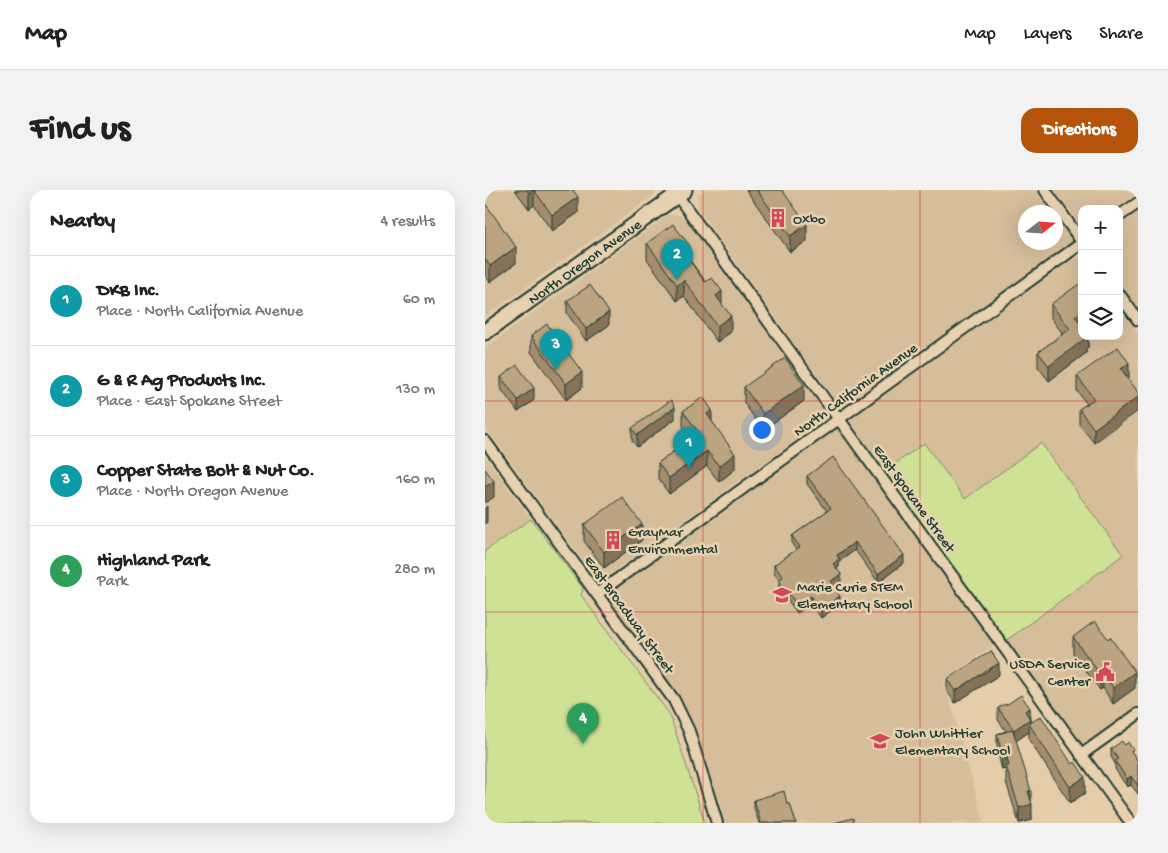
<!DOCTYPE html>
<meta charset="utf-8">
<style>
:root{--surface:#fff;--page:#f2f2f2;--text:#202124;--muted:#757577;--line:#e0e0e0;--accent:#b45309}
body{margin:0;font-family:"Gochi Hand",sans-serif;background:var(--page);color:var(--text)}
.controls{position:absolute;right:15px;top:15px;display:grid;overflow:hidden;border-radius:10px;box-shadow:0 5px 20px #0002}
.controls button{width:45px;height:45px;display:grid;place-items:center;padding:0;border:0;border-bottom:1px solid var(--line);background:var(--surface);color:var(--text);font:25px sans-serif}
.compass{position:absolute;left:533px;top:15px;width:45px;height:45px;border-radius:50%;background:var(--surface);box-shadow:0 5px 20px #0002;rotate:73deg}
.you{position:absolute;left:276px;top:239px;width:18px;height:18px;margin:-12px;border:4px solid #fff;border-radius:50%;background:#1a73e8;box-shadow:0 0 0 8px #1a73e833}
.badge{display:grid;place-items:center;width:32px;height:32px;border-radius:50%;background:var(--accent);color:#fff;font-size:16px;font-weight:700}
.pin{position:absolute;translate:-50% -41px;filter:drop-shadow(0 1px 2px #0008)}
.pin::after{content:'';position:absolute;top:26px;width:18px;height:15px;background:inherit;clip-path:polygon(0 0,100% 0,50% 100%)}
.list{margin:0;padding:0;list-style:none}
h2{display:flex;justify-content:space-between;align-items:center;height:65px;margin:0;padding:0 20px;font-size:21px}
h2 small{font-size:16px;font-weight:400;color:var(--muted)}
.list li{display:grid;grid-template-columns:32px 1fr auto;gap:15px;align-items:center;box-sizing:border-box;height:90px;padding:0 20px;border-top:1px solid var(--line)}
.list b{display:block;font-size:19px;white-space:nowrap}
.list p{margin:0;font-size:16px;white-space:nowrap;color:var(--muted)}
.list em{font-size:16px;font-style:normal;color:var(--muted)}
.icon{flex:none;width:28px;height:28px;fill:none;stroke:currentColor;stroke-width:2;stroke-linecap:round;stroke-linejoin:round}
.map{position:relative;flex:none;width:653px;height:633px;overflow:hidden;border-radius:15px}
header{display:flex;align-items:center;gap:30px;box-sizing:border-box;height:70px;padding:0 25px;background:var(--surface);border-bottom:1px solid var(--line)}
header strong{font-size:24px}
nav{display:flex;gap:28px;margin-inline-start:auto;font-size:18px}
.intro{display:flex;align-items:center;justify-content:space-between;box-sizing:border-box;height:120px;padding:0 30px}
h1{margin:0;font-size:35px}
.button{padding:12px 22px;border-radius:15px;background:var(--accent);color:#fff;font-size:18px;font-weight:700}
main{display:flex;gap:30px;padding:0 30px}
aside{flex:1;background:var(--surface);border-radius:15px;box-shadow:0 5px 20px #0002}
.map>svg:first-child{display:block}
</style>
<header>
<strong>Map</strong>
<nav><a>Map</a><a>Layers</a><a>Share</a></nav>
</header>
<div class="intro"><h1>Find us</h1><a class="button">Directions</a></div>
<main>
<aside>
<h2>Nearby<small>4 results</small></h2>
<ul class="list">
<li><span class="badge" style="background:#0f9aa8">1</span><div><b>DKB Inc.</b><p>Place · North California Avenue</p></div><em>60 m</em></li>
<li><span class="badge" style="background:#0f9aa8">2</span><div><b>G &amp; R Ag Products Inc.</b><p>Place · East Spokane Street</p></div><em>130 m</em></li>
<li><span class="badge" style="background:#0f9aa8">3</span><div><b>Copper State Bolt &amp; Nut Co.</b><p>Place · North Oregon Avenue</p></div><em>160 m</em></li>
<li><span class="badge" style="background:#2e9e5b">4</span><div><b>Highland Park</b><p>Park</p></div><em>280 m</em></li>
</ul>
</aside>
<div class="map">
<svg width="653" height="633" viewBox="0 0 653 633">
<rect width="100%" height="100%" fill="#e6cdaa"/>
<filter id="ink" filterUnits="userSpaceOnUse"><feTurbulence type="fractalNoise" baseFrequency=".02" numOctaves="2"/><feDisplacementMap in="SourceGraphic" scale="10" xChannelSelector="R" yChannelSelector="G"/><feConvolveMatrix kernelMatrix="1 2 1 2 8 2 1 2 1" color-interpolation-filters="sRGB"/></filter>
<g filter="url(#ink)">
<!-- built -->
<g fill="#d6be9b">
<path d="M0 0H171L168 6 0 127Z"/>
<path d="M220 0H551L567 22H540V52H570L571 27 588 51 355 218 213 19V5Z"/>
<path d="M569 0H653V3L631 19H597V35L594 34Z"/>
<path d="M653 21V121L634 95V35Z"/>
<path d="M183 25H194L201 29 343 227 118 389 112 390 0 237V158Z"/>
<path d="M594 68 597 70V146H634V117L653 143V516L598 555 522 450 638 365 556 253 480 309 439 253 399 282 361 230 587 70Z"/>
<path d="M354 229 515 451 459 490 499 633H231L204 541 112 404Z"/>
<path d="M0 266 46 329 0 361Z"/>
</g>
<!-- green -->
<g fill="#cfe195" stroke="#778f64">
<path d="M439 253 480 309 556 253 638 365 522 450 399 282Z"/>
<path d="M46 329 97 397 98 400 96 405 185 525 220 633H0V361Z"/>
</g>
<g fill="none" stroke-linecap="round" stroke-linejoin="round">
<!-- minor casing -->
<g stroke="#1f3d34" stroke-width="14">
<g id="minor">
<path d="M560 0 597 52"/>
<path d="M189 1 646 633"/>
<path d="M634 26 653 13"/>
<path d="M634 104 653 130"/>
<path d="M0 251 189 510 204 541 232 633"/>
<path d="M112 404 597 53"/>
<path d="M596 565 653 524"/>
</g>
</g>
<!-- primary casing -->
<g stroke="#1f3d34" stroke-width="19">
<g id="primary">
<path id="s1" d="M0 142 199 0"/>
</g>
</g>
<!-- minor -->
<use href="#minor" stroke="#e7d1b0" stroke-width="10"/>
<!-- primary -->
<use href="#primary" stroke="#e7d1b0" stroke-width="15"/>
</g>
<!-- wall -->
<g fill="#a38d6e" stroke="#1f3d34">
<path d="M30 0H88L93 23 67 41 49 15 44 19Z"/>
<path d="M261 0H297L322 51 305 62Z"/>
<path d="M0 13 31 73 5 92 0 85Z"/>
<path d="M162 53 204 69 237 114 246 142 232 152 199 106 192 111 162 69Z"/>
<path d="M82 111 124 135 101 151 82 123Z"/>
<path d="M566 114 597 146H603V158L601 159V163L564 191 553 177V162L578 144 566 128Z"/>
<path d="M46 146 97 198 81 210 46 162Z"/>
<path d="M592 186 644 188 609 253 594 234V219L602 214 592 201Z"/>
<path d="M16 187 49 210 33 222 16 199Z"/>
<path d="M259 197 319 211 278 240 259 213Z"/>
<path d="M198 221 227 232 250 279 234 292 222 276 184 304 173 288V273L207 248 198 236Z"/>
<path d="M190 229 152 257 147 250V238Z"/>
<path d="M322 286 419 373 393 392 370 360 354 372V377L352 379 356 393 349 398 355 414 336 428 326 414 312 423 294 398V390L289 383V375L311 360 307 354V346L342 321 322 294Z"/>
<path d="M99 335 157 350 119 378 99 351Z"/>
<path d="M588 447 650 498 628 514 618 498 615 500 588 463Z"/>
<path d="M514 485 470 513 462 501V489Z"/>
<path d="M521 515 545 518V533L600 603 585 613 544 550V542L531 551 546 609 547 630 536 633H534L521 592V579L517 580 512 560V544L521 541 513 530V518Z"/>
<path d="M640 555 648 564 653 571V604L646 595 642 597 630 579V573L626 567V559Z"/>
<path d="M269 610 302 614 311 633H274L269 618Z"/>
</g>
<!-- shaded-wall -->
<g fill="#84735a" stroke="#1f3d34">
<path d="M48 0H49V15L44 19V3Z"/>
<path d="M93 7V23L67 41V25Z"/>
<path d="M322 35V51L305 62V46Z"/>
<path d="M204 55V71L197 60Z"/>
<path d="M31 57V73L5 92V76Z"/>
<path d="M199 90V106L192 111V95Z"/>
<path d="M237 101V117L231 106Z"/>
<path d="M597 121V136L590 126Z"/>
<path d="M124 122V135L101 151V139Z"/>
<path d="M246 126V142L232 152V136Z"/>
<path d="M600 146H603V158L601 159V163L564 191V176Z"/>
<path d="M644 173V188L636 193V179Z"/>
<path d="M97 182V198L81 210V194Z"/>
<path d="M319 195V211L278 240V224Z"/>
<path d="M49 198V210L33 222V210Z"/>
<path d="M653 207V221L609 253V239Z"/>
<path d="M190 217V229L152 257V245Z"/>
<path d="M227 220V235L222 224Z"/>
<path d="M222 261V276L184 304V288Z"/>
<path d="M250 264V279L234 292V276Z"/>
<path d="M9 291V307L0 313V297Z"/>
<path d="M2 316V332L0 334V318Z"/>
<path d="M157 334V350L119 378V362Z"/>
<path d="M370 352V360L354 372V377L348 382V374L352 365Z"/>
<path d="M419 365V373L393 392V384Z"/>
<path d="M356 384V393L345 400V392Z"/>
<path d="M326 406V414L312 423V415Z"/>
<path d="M355 406V414L336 428V420Z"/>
<path d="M514 473V485L470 513V501Z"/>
<path d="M618 482V498L615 500V484Z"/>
<path d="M650 482V498L628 514V498Z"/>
<path d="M545 518V536L544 534V542L529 552V540L540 521Z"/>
<path d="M521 563V579L517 580V564Z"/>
<path d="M646 586V595L642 597V589Z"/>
<path d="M600 587V603L585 613V597Z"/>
<path d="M543 601H546V614H547V630L534 633V618Z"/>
</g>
<!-- building -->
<g fill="#bda480" stroke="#1f3d34">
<path d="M42 0H48L44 3Z"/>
<path d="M49 0H88L93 7 67 25Z"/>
<path d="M272 0H297L322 35 305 46Z"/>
<path d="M0 13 31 57 5 76 0 69Z"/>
<path d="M188 34 204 55 197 60 220 92 227 88 237 101 231 106 246 126 232 136 199 90 192 95 162 53Z"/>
<path d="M597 92V121L590 126 597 135V146H600L601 148 564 176 553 162 585 139 566 114Z"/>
<path d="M105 95 124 122 101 139 82 111Z"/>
<path d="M62 134 97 182 81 194 46 146Z"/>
<path d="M633 157 644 173 636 179 653 202V207L609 239 594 219 609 209 592 186Z"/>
<path d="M300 168 319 195 278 224 259 197Z"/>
<path d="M32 175 49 198 33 210 16 187Z"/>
<path d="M218 207 227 220 222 224 250 264 234 276 222 261 184 288 173 273 214 243 198 221Z"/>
<path d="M186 210 190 217 152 245 147 238Z"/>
<path d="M348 267 419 365 393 384 370 352 352 365 354 369 348 374 356 384 345 392 355 406 336 420 326 406 312 415 294 390 298 387 289 375 315 357 307 346 346 318 322 286Z"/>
<path d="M0 279 9 291 0 297Z"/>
<path d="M137 307 157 334 119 362 99 335Z"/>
<path d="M610 431 623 449 625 447 650 482 628 498 618 482 615 484 588 447Z"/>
<path d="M506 461 514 473 470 501 462 489Z"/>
<path d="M536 505 545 518 540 521 545 529 529 540 513 518 520 514 521 515Z"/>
<path d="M556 526 587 574 590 572 600 587 585 597 544 534Z"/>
<path d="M528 540 546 601H543L547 614 534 618 521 576H524L521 563 517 564 512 544Z"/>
<path d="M637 551 640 555 643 552 648 560 646 561 653 571V596L646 586 642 589 630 571 633 569 626 559Z"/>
<path d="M299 601 302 614H305L311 633H276L269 610Z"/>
<path d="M368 628 369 633H349Z"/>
</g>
</g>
<!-- grid -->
<path fill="none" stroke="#d62828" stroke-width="1" stroke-opacity="0.55" d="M218 0V633M435 0V633M0 211H653M0 422H653"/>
<!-- icons -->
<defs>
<g id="building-bare" transform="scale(1.5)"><path d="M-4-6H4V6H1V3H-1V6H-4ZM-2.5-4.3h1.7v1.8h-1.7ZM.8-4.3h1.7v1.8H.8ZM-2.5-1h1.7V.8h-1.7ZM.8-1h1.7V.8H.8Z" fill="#d1495b" stroke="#e7d1b0" stroke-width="2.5" paint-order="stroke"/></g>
<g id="school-bare" transform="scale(1.5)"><path d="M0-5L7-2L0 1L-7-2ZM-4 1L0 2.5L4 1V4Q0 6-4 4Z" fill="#d1495b" stroke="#e7d1b0" stroke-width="2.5" paint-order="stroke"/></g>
<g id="civic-bare" transform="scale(1.5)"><path d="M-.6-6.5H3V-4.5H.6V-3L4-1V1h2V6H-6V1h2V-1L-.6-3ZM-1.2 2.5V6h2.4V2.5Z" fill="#d1495b" stroke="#e7d1b0" stroke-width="2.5" paint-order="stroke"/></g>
</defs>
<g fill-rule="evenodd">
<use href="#building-bare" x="293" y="28"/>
<use href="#building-bare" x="128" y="350"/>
<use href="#school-bare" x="297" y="405"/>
<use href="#civic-bare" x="620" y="482"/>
<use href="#school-bare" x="395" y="551"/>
</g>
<g text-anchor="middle" stroke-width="5" stroke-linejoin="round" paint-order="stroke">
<!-- poi labels -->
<g font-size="15" fill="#1f3d34" stroke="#e7d1b0" text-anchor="start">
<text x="308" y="33">Oxbo</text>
<text x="143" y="346">GrayMar<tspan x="143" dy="17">Environmental</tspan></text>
<text x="312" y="401">Marie Curie STEM<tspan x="312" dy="17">Elementary School</tspan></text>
<text x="605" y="478" text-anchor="end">USDA Service<tspan x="605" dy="17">Center</tspan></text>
<text x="410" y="547">John Whittier<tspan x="410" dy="17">Elementary School</tspan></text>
</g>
<!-- street labels -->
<g font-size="15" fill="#1f3d34" stroke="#e7d1b0">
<text dy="5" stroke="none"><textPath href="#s1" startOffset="122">North Oregon Avenue</textPath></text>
<text transform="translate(370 199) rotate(-36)" y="5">North California Avenue</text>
<text transform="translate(430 308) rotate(54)" y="5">East Spokane Street</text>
<text transform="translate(145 424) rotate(54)" y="5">East Broadway Street</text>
</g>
</g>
</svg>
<div class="controls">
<button>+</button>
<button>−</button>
<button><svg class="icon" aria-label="layers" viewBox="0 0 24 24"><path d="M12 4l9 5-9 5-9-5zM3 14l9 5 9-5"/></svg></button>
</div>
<svg class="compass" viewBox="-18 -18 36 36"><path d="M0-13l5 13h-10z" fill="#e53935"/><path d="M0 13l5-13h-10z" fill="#757577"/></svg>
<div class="you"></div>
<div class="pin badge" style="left:204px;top:278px;background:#0f9aa8">1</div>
<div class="pin badge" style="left:192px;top:90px;background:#0f9aa8">2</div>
<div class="pin badge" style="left:71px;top:180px;background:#0f9aa8">3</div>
<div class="pin badge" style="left:98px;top:554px;background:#2e9e5b">4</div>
</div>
</main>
